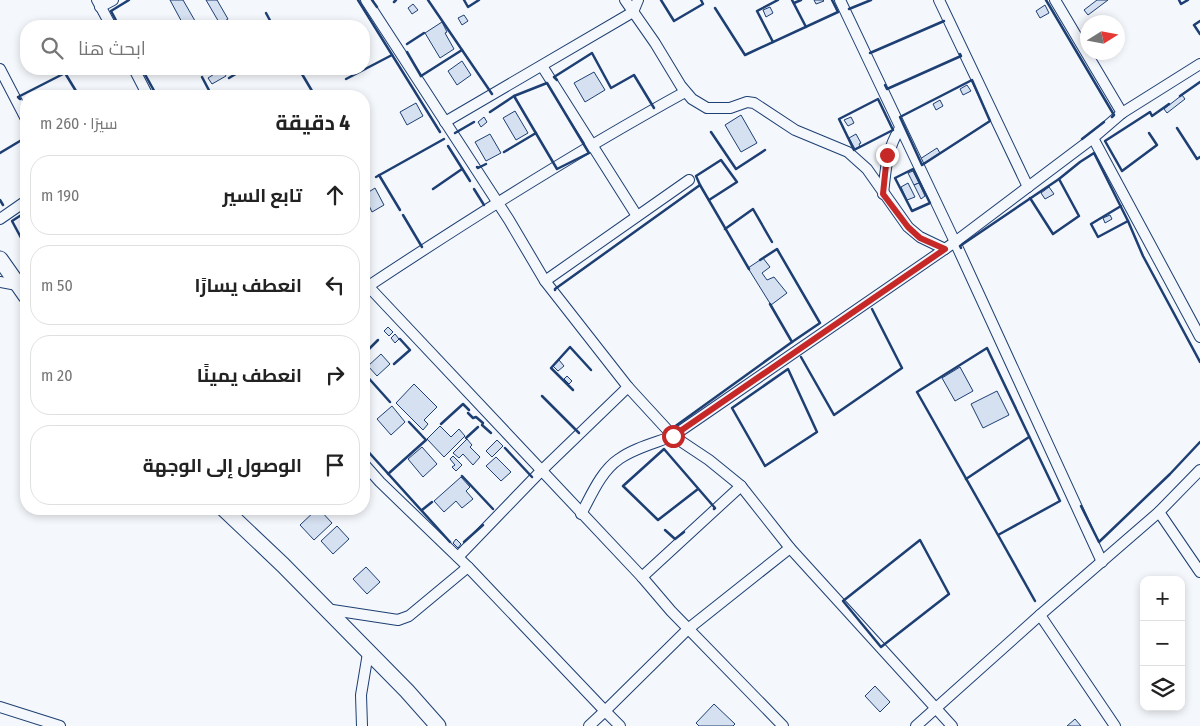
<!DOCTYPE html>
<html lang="ar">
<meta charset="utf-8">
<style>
:root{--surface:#fff;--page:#f6f6f6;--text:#222;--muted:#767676;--line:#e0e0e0}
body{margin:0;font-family:"Fira Sans Condensed",Cairo,sans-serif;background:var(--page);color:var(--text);direction:rtl}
.controls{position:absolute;right:15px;bottom:15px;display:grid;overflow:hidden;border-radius:10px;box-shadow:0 2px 8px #0003}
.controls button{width:45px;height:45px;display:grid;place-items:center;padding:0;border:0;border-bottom:1px solid var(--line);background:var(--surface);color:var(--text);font:25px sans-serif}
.compass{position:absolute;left:1080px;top:15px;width:45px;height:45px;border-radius:50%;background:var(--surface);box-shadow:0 2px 8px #0003;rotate:79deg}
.stop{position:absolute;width:15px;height:15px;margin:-11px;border:4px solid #c62828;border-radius:50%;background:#fff}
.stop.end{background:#c62828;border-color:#fff;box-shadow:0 1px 5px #0008}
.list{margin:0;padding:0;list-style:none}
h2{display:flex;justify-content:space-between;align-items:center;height:65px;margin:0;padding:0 20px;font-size:21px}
h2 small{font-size:16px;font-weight:400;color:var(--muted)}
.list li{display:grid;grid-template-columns:32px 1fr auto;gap:15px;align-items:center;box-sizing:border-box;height:80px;margin:0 10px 10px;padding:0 10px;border:1px solid var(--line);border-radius:20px}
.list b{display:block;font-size:19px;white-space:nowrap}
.list em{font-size:16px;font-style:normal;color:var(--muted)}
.icon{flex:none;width:28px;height:28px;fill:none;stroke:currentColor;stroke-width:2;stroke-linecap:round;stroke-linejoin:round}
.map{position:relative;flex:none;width:1200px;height:726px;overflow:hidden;direction:ltr}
.search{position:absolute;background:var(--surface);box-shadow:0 2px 8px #0003;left:20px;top:20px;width:350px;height:55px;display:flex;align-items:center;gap:12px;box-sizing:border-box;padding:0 18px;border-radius:20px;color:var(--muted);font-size:19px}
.panel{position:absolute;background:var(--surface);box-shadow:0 2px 8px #0003;left:20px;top:90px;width:350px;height:425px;border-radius:20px;direction:rtl}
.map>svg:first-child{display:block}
</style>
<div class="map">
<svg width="1200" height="726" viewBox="0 0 1200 726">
<rect width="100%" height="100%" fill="#f4f7fb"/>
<!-- building -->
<g fill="#d5e0f0" stroke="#1d3f73">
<path d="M170 0H183L198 26H184Z"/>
<path d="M206 0H217L228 19 220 24Z"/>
<path d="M814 0H823L824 1 816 4Z"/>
<path d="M1097 0H1108L1088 15 1084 10Z"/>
<path d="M413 4 418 10 412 14 408 8Z"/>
<path d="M1045 5 1049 13 1040 18 1036 11Z"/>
<path d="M770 7 773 13 766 17 763 10Z"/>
<path d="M464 15 468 21 462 25 458 18Z"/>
<path d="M442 22 447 32 445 33 454 49 440 58 425 33Z"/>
<path d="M462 61 471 75 457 85 448 71Z"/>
<path d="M222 69 226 76 212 84 208 78Z"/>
<path d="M594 72 605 90 585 102 574 83Z"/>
<path d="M967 85 971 91 963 95 960 89Z"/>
<path d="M1182 95 1185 99 1167 113 1164 109Z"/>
<path d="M940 100 943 106 936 110 933 104Z"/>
<path d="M416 103 423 116 407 125 400 112Z"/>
<path d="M515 111 528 133 516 140 503 118Z"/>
<path d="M741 115 757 143 741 152 725 125Z"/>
<path d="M484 117 487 122 481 127 478 122Z"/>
<path d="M851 117 854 123 848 126 844 120Z"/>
<path d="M490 134 501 153 486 161 475 142Z"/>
<path d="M856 134 861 143 859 144 860 146 855 149 849 138Z"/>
<path d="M937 148 940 153 923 164 920 159Z"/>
<path d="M913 171 919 183 914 185 908 173Z"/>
<path d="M908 183 915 197 907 200 901 187Z"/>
<path d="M919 183 925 196 921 199 914 185Z"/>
<path d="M1049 187 1054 194 1045 199 1041 193Z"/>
<path d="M375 188 384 205 372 212 364 195Z"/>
<path d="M1110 215 1112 219 1105 223 1103 218Z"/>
<path d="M763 258 770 267 762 273 767 280 774 277 787 293 771 305 748 268Z"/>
<path d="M388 327 393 332 389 336 384 331Z"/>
<path d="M395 334 399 339 395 343 391 338Z"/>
<path d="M381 354 390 364 377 376 368 366Z"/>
<path d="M559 360 564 366 558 371 553 366Z"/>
<path d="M960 367 973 391 955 401 942 378Z"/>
<path d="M567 376 572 381 569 384 564 379Z"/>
<path d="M414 384 437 407 424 420 428 424 423 430 396 403Z"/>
<path d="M997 391 1009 415 983 428 971 404Z"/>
<path d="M392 406 405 422 391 435 377 419Z"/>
<path d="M440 426 451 437 459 429 465 436 444 457 427 439Z"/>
<path d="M467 439 472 445 470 447 480 457 473 465 463 454 459 458 453 453Z"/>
<path d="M497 440 503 446 492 457 486 451Z"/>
<path d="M422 447 437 464 423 477 408 459Z"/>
<path d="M453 456 462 465 456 471 452 467 455 465 450 459Z"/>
<path d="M496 457 511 472 501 481 486 466Z"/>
<path d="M461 477 470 487 466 491 473 499 462 508 456 501 444 512 434 501Z"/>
<path d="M317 509H319L332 523 314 540 300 525Z"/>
<path d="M337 526 349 539 333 554 321 541Z"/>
<path d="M456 539 461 544 458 548 453 543Z"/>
<path d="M366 567 380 582 367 594 353 579Z"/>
<path d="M875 686 890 702 880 712 865 696Z"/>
<path d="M714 704 735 724 733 726H699L696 723Z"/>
<path d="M1075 719 1081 726H1067Z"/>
</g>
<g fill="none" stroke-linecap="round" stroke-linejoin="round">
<!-- street casing -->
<g stroke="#1d3f73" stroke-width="12">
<g id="street">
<path d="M97 0 111 26"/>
<path d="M366 0 509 220 545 281 628 387 673 436 955 242 1093 138 1122 113 1200 64"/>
<path d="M625 0 655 43 681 86 692 99 707 108H730L747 102 754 103 795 130 848 152 867 169 908 227 920 237 945 249"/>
<path d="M840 0 955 242 1102 562"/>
<path d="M939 0 1028 187"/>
<path d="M1055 0 1122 113"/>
<path d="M100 7 113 0"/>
<path d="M542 66 637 216"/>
<path d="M0 69 26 119"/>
<path d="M134 69 148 96"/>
<path d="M445 122 633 12 638 0"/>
<path d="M1093 138 1200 337"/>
<path d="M883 194C886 168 886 151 900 128"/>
<path d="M0 219 26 201"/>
<path d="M545 281 689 180"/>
<path d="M0 282 17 285"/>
<path d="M368 286 642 577 671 611 783 726"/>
<path d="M364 289C468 220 576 152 685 92"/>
<path d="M364 464 380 482 468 567 605 711 688 629 790 548"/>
<path d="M1159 512 1200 572"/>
<path d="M581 514C591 496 601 471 619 459 634 448 655 443 673 436L709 460 741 486 790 548 952 726"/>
<path d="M458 557 541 471 628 387"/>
<path d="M642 577 741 486"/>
<path d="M326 609 398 620 409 616 468 567"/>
<path d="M1040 615 1115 726"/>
<path d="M0 707 60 726"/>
<path d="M362 726 361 695 368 653"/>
<path d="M589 726 605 711 620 726"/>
<path d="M916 726 1040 615 1159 512 1200 470"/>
</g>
</g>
<!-- secondary casing -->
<g stroke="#1d3f73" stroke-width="17">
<g id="secondary">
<path d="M0 259 26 296"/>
<path d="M224 509 283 565 407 691 438 726"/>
</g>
</g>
<!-- street -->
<use href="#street" stroke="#f4f7fb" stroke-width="10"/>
<!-- secondary -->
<use href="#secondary" stroke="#f4f7fb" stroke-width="15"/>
<!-- wall -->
<g stroke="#1d3f73" stroke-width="2.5">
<path d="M358 0 440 132"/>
<path d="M372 0 377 7"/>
<path d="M428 0 492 94"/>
<path d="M464 0 468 7 479 0"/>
<path d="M661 0 674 21 703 4 701 0"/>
<path d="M792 0 806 27"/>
<path d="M1046 0 1114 115 1112 117"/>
<path d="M1179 0 1181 4 1188 0"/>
<path d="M394 2 396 0"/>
<path d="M794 3 801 0"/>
<path d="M715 8 745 55 838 12 832 0"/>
<path d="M849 9 871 0"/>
<path d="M266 13 273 26"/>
<path d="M1200 21 1194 25 1200 34"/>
<path d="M119 26 111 11 129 0"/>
<path d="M773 42 757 11 778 0"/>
<path d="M407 44 424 33"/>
<path d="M407 52 421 76"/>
<path d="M870 53 944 21"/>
<path d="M142 69 157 96"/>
<path d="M299 69 315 96"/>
<path d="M421 76 462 50"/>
<path d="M202 77 212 96"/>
<path d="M229 78 244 69"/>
<path d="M346 79 392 55"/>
<path d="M557 80 554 77 592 53 611 88 634 75 654 108"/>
<path d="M972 80 990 121 922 165 900 117Z"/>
<path d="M547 83 589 153 557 169 514 96Z"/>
<path d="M885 85 887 89 961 56 960 54"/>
<path d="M1180 96 1200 82"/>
<path d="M20 99 18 97 65 73 79 96"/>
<path d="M878 99 893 130 854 150 839 119Z"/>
<path d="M490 112 514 96"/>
<path d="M1177 128 1197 159 1200 157"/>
<path d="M711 132 736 169 765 150"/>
<path d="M455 133 474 122"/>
<path d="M1149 133 1157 145 1122 171 1105 141 1150 112 1152 116 1169 104"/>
<path d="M1082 139 1104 122"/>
<path d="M448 146 470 181"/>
<path d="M504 152 536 133"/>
<path d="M0 153 25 138 26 140"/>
<path d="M477 167 478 168 486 164"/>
<path d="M913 169 930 203 912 211 895 178Z"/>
<path d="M379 175 400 210"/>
<path d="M376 177 444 139"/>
<path d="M364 184 368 182"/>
<path d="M700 185 696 176 721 160 737 182 709 200"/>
<path d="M433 189 462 169"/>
<path d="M474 189 484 205"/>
<path d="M1030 198 1053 234 1079 216 1059 179"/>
<path d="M0 200 3 205"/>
<path d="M1121 206 1091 224 1098 237 1128 221"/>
<path d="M26 212 12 221 26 247"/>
<path d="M403 215 422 247"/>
<path d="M725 229 753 209 772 242"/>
<path d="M961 248 960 246 1059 179 1080 162 1094 153 1128 221 1143 256 1200 362"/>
<path d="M760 260 777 249 820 323 792 342"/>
<path d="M555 290V289L700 185 749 269"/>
<path d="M364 354 378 340"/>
<path d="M801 357 834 415 902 368 872 309"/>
<path d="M394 364 410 350 400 339"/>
<path d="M788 369 817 432 765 466 732 408Z"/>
<path d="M364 373 390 402"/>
<path d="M573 390 551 368 570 347 591 370"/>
<path d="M542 396 579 433"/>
<path d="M468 413 473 418 476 417 483 423 482 425 491 433"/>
<path d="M441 424 463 404 469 410"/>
<path d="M670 430 792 342 770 304"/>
<path d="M466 438 478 427"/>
<path d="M364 447 450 542"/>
<path d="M505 448 532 477"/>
<path d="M388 474 426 440 409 422"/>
<path d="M462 476 493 509"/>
<path d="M966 479 1029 437"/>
<path d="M698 489 658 520 623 486 664 449 715 508 714 509"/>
<path d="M1081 506 1099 542 1170 474 1200 442"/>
<path d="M422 510 432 502"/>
<path d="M665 530 675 539 684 532"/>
<path d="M998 535 917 392 987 348 1060 501 998 535 1035 601"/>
<path d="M920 540 949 594 881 647 843 601Z"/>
<path d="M464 542 483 525"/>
</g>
</g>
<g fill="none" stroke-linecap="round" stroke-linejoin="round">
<!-- route -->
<path stroke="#c62828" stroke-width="6" d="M673 436 945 249 920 238 908 227 883 194 887 155"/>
</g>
</svg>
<div class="controls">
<button>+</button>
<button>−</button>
<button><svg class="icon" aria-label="layers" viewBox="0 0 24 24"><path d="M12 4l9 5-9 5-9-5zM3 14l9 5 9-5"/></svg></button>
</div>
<svg class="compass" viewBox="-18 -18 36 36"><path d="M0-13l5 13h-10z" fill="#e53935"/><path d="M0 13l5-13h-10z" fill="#767676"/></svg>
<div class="stop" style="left:673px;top:436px"></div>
<div class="stop end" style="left:887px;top:155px"></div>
<div class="search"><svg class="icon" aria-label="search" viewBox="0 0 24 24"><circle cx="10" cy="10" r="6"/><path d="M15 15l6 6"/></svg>ابحث هنا</div>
<section class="panel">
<h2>4 دقيقة<small>سيرًا · 260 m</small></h2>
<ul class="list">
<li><svg class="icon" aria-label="ahead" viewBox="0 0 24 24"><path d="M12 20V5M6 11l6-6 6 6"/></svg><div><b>تابع السير</b></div><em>190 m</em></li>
<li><svg class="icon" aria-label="left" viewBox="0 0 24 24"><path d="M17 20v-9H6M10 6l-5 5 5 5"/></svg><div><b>انعطف يسارًا</b></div><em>50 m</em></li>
<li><svg class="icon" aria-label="right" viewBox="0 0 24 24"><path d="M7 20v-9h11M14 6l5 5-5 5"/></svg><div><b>انعطف يمينًا</b></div><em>20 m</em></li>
<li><svg class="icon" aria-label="arrive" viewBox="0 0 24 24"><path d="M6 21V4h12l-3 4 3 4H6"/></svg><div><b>الوصول إلى الوجهة</b></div></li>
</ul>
</section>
</div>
